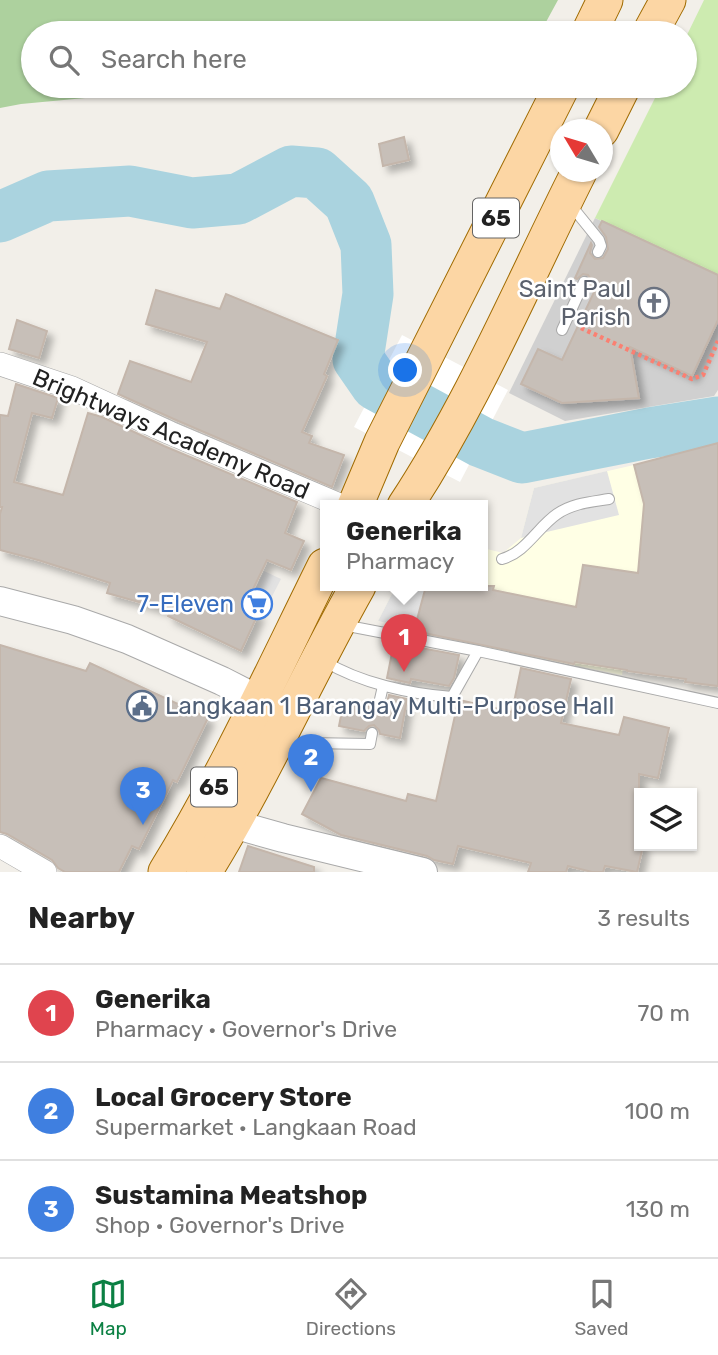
<!DOCTYPE html>
<meta charset="utf-8">
<style>
:root{--surface:#fff;--page:#f2f2f2;--text:#222;--muted:#767676;--line:#e0e0e0;--accent:#0b8043}
body{margin:0;font-family:Rubik,sans-serif;background:var(--page);color:var(--text)}
.controls{position:absolute;right:21px;bottom:21px;display:grid;overflow:hidden;border-radius:0px;box-shadow:0 2px 5px #0004}
.controls button{width:63px;height:63px;display:grid;place-items:center;padding:0;border:0;border-bottom:2px solid var(--line);background:var(--surface);color:var(--text);font:35px sans-serif}
.compass{position:absolute;left:550px;top:119px;width:63px;height:63px;border-radius:50%;background:var(--surface);box-shadow:0 2px 5px #0004;rotate:308deg}
.you{position:absolute;left:406px;top:371px;width:24px;height:24px;margin:-18px;border:5px solid #fff;border-radius:50%;background:#1a73e8;box-shadow:0 0 0 10px #1a73e833}
.badge{display:grid;place-items:center;width:46px;height:46px;border-radius:50%;background:var(--accent);color:#fff;font-size:23px;font-weight:700}
.pin{position:absolute;translate:-50% -58px;filter:drop-shadow(0 2px 4px #0008)}
.pin::after{content:'';position:absolute;top:37px;width:24px;height:21px;background:inherit;clip-path:polygon(0 0,100% 0,50% 100%)}
.popup{position:absolute;left:320px;top:500px;width:168px;height:91px;box-sizing:border-box;display:grid;place-content:center;border-radius:0px;background:var(--surface);filter:drop-shadow(0 2px 5px #0005);font-size:23px;white-space:nowrap;color:var(--muted)}
.popup b{font-size:26px;color:var(--text)}
.popup::after{content:'';position:absolute;left:50%;top:100%;margin-left:-14px;border:14px solid transparent;border-top-color:var(--surface)}
.list{margin:0;padding:0;list-style:none}
h2{display:flex;justify-content:space-between;align-items:center;height:91px;margin:0;padding:0 28px;font-size:30px}
h2 small{font-size:23px;font-weight:400;color:var(--muted)}
.list li{display:grid;grid-template-columns:46px 1fr auto;gap:21px;align-items:center;box-sizing:border-box;height:98px;padding:0 28px;border-top:2px solid var(--line)}
.list b{display:block;font-size:26px;white-space:nowrap}
.list p{margin:0;font-size:23px;white-space:nowrap;color:var(--muted)}
.list em{font-size:23px;font-style:normal;color:var(--muted)}
.icon{flex:none;width:38px;height:38px;fill:none;stroke:currentColor;stroke-width:2;stroke-linecap:round;stroke-linejoin:round}
.map{position:relative;flex:none;width:718px;height:872px;overflow:hidden}
.search{position:absolute;background:var(--surface);box-shadow:0 2px 5px #0004;left:21px;right:21px;top:21px;height:77px;display:flex;align-items:center;gap:18px;box-sizing:border-box;padding:0 24px;border-radius:38px;color:var(--muted);font-size:26px}
.sheet{height:385px;background:var(--surface)}
nav{display:flex;justify-content:space-around;align-items:center;box-sizing:border-box;height:98px;border-top:2px solid var(--line);background:var(--surface);font-size:19px;color:var(--muted)}
nav a{display:grid;justify-items:center;gap:4px}
nav .on{color:var(--accent)}
.map>svg:first-child{display:block}
</style>
<div class="map">
<svg width="718" height="872" viewBox="0 0 718 872">
<defs>
<filter id="shadow"><feDropShadow dx="6" dy="6" stdDeviation="3.5" flood-color="#0004"/></filter>
</defs>
<rect width="100%" height="100%" fill="#f2efe9"/>
<!-- education -->
<path fill="#ffffe5" d="M718 443V502L697 568 639 561 622 675 478 646 378 621 396 586H483V548L503 553 521 538 534 488 634 465Z"/>
<!-- religious -->
<path fill="#d0d0d0" d="M595 218 718 275V390L714 396 565 421 509 393Z"/>
<!-- grass -->
<path fill="#cdebb0" d="M704 0H718V275L595 218 661 86H685V39Z"/>
<!-- forest -->
<path fill="#add19e" d="M0 0H558L540 33H33V86H213L21 104 0 108Z"/>
<!-- parking -->
<g fill="#e2e2e2">
<path d="M607 471 619 515 521 538 534 488Z"/>
<path d="M264 571 281 579 266 608 250 600Z"/>
<path d="M396 586H426L415 630 378 621Z"/>
</g>
<!-- pier -->
<path fill="#fff" d="M402 335 508 390 460 482 354 427Z"/>
<g fill="none" stroke-linecap="round" stroke-linejoin="round">
<!-- river -->
<path stroke="#aad3df" stroke-width="51" d="M0 217 48 196 130 191 192 203 238 199 291 171 317 173 349 202 366 245 368 294 358 359 376 385 481 442 522 458 649 433 718 422"/>
</g>
<!-- building -->
<g fill="#c7bfb8" stroke="#c4b6ab" stroke-width="2" filter="url(#shadow)">
<path d="M404 137 409 160 383 166 379 144Z"/>
<path d="M602 221 718 275V320L692 376 630 347 639 398 562 403 521 384 538 349 562 360 596 288 591 285 592 281 588 275 583 274 577 279 575 278 591 243 592 245 590 253 595 259 603 258 608 249 606 237 599 227Z"/>
<path d="M156 290 220 309 226 294 338 340 324 374 327 376 302 432 312 436 309 443 344 455 332 487 176 420 118 394 130 361 191 382 207 342 146 324Z"/>
<path d="M17 320 47 331 39 358 9 349Z"/>
<path d="M16 384 58 398 52 418 32 413 14 482 63 495 88 413 102 417 164 446 297 502 285 533 304 541 291 570 267 560 244 608 258 614 241 651 168 616 171 611 107 593 110 583 38 560 0 550V514L2 507H0V415L8 416Z"/>
<path d="M718 443V686L685 682 686 679 627 671V670L575 662 574 664 414 631 426 586H494L493 590 576 607 583 565 638 573 644 504 634 465Z"/>
<path d="M0 645 86 671 90 663 208 718 177 782 173 780 139 849 132 846 119 872H65L58 868 52 860 7 834 0 832Z"/>
<path d="M410 646 459 655 454 678 449 686 411 679 410 683 387 678 392 653 408 656Z"/>
<path d="M521 668 571 679 561 723 619 735 624 717 669 728 658 778 639 774V846H643L637 872 605 866 603 872H592L568 866 566 872H528L531 863 458 846 453 864 434 860 427 856 341 835 302 814 321 778 406 801 408 794 436 801 458 702 459 700 512 712Z"/>
<path d="M389 695 407 699 400 738 380 734 379 730 374 725 369 726 364 731 339 726 344 701 370 706 372 713 380 716 385 710Z"/>
<path d="M248 846 314 867V872H239Z"/>
</g>
<g fill="none" stroke-linecap="round" stroke-linejoin="round">
<!-- service casing -->
<g stroke="#a9a9a9" stroke-width="12">
<g id="service">
<path d="M569 203 599 240 601 246 598 252"/>
<path d="M562 330 584 282"/>
<path d="M502 559C525 553 538 527 557 514 573 503 591 502 609 499"/>
<path d="M343 625 478 651 718 703"/>
<path d="M324 661C360 683 410 694 452 697L478 651"/>
<path d="M378 708 383 686"/>
<path d="M282 746 306 743 370 744 372 733"/>
</g>
</g>
<!-- minor casing -->
<g stroke="#a9a9a9" stroke-width="24">
<g id="minor">
<path d="M0 364 72 388 170 433 342 506"/>
<path d="M0 846 45 872"/>
</g>
</g>
<!-- tertiary casing -->
<g stroke="#a9a9a9" stroke-width="30">
<g id="tertiary">
<path d="M0 601 73 620 127 639 222 681 259 700"/>
<path d="M233 824 283 838 423 872"/>
</g>
</g>
<!-- primary casing -->
<g stroke="#a06b00" stroke-width="37">
<g id="primary">
<path d="M589 33 605 0"/>
<path d="M650 33 668 0"/>
<path d="M601 130 623 86"/>
<path d="M355 506 382 442 562 86"/>
<path d="M405 506C474 401 523 283 579 172"/>
<path d="M166 872C226 774 274 669 325 566"/>
<path d="M204 872C261 780 305 680 358 586"/>
</g>
</g>
<!-- path -->
<path stroke="#fa8072" stroke-width="4.5" stroke-dasharray="3.5 3.5" stroke-linecap="butt" d="M581 328 692 379 703 375 718 341"/>
<!-- service -->
<use href="#service" stroke="#fff" stroke-width="10"/>
<!-- minor -->
<use href="#minor" stroke="#fff" stroke-width="23"/>
<!-- tertiary -->
<use href="#tertiary" stroke="#fff" stroke-width="28"/>
<!-- primary -->
<use href="#primary" stroke="#fcd6a4" stroke-width="35"/>
</g>
<!-- icons -->
<defs>
<g id="church-ring" transform="scale(1.575)"><circle r="9.5" fill="#fff" stroke="#6b7280" stroke-width="1.5"/><path d="M-1.2-6h2.4v3.5h3.3v2.4h-3.3V6h-2.4V-.1h-3.3v-2.4h3.3Z" fill="#6b7280"/></g>
<g id="supermarket-ring" transform="scale(1.575)"><circle r="9.5" fill="#fff" stroke="#3f7fe0" stroke-width="1.5"/><path d="M-6-5.5h2.5l.6 2H6L4.5 2H-2.5L-4.4-4H-6ZM-1.5 3.2a1.3 1.3 0 1 0 .1 0ZM3 3.2a1.3 1.3 0 1 0 .1 0Z" fill="#3f7fe0"/></g>
<g id="civic-ring" transform="scale(1.575)"><circle r="9.5" fill="#fff" stroke="#5c6f8a" stroke-width="1.5"/><path d="M-.6-6.5H3V-4.5H.6V-3L4-1V1h2V6H-6V1h2V-1L-.6-3ZM-1.2 2.5V6h2.4V2.5Z" fill="#5c6f8a"/></g>
</defs>
<g fill-rule="evenodd">
<use href="#church-ring" x="654" y="303"/>
<use href="#supermarket-ring" x="257" y="604"/>
<use href="#civic-ring" x="142" y="706"/>
</g>
<g text-anchor="middle" stroke-width="5" stroke-linejoin="round" paint-order="stroke">
<!-- shield labels -->
<g fill="#fff" stroke="#646464" stroke-width="2">
<rect x="473" y="198.5" width="46" height="39" rx="5"/>
<rect x="191" y="767.5" width="46" height="39" rx="5"/>
</g>
<g font-size="23" font-weight="bold" fill="#222">
<text x="496" y="226">65</text>
<text x="214" y="795">65</text>
</g>
<!-- worship labels -->
<g font-size="24" fill="#5b616d" stroke="#fff" text-anchor="end">
<text x="631" y="297">Saint Paul<tspan x="631" dy="28">Parish</tspan></text>
</g>
<!-- street labels -->
<g font-size="24" fill="#222" stroke="#fff">
<text transform="translate(171 434) rotate(23)" y="8">Brightways Academy Road</text>
</g>
<!-- shop labels -->
<g font-size="24" fill="#366cbe" stroke="#fff" text-anchor="end">
<text x="234" y="612">7-Eleven</text>
</g>
<!-- service labels -->
<g font-size="24" fill="#4e5e75" stroke="#fff" text-anchor="start">
<text x="165" y="714">Langkaan 1 Barangay Multi-Purpose Hall</text>
</g>
</g>
</svg>
<div class="controls">
<button><svg class="icon" aria-label="layers" viewBox="0 0 24 24"><path d="M12 4l9 5-9 5-9-5zM3 14l9 5 9-5"/></svg></button>
</div>
<svg class="compass" viewBox="-18 -18 36 36"><path d="M0-13l5 13h-10z" fill="#e53935"/><path d="M0 13l5-13h-10z" fill="#767676"/></svg>
<div class="you"></div>
<div class="pin badge" style="left:404px;top:672px;background:#e0444e">1</div>
<div class="popup"><b>Generika</b>Pharmacy</div>
<div class="pin badge" style="left:311px;top:792px;background:#3f7fe0">2</div>
<div class="pin badge" style="left:143px;top:825px;background:#3f7fe0">3</div>
<div class="search"><svg class="icon" aria-label="search" viewBox="0 0 24 24"><circle cx="10" cy="10" r="6"/><path d="M15 15l6 6"/></svg>Search here</div>
</div>
<section class="sheet">
<h2>Nearby<small>3 results</small></h2>
<ul class="list">
<li><span class="badge" style="background:#e0444e">1</span><div><b>Generika</b><p>Pharmacy · Governor's Drive</p></div><em>70 m</em></li>
<li><span class="badge" style="background:#3f7fe0">2</span><div><b>Local Grocery Store</b><p>Supermarket · Langkaan Road</p></div><em>100 m</em></li>
<li><span class="badge" style="background:#3f7fe0">3</span><div><b>Sustamina Meatshop</b><p>Shop · Governor's Drive</p></div><em>130 m</em></li>
</ul>
</section>
<nav>
<a class="on"><svg class="icon" aria-label="map" viewBox="0 0 24 24"><path d="M3 6l6-2 6 2 6-2v14l-6 2-6-2-6 2zM9 4v14M15 6v14"/></svg>Map</a>
<a><svg class="icon" aria-label="directions" viewBox="0 0 24 24"><path d="M12 3l9 9-9 9-9-9zM9 14v-3h6M13 9l2 2-2 2"/></svg>Directions</a>
<a><svg class="icon" aria-label="saved" viewBox="0 0 24 24"><path d="M7 4h10v16l-5-4-5 4z"/></svg>Saved</a>
</nav>
